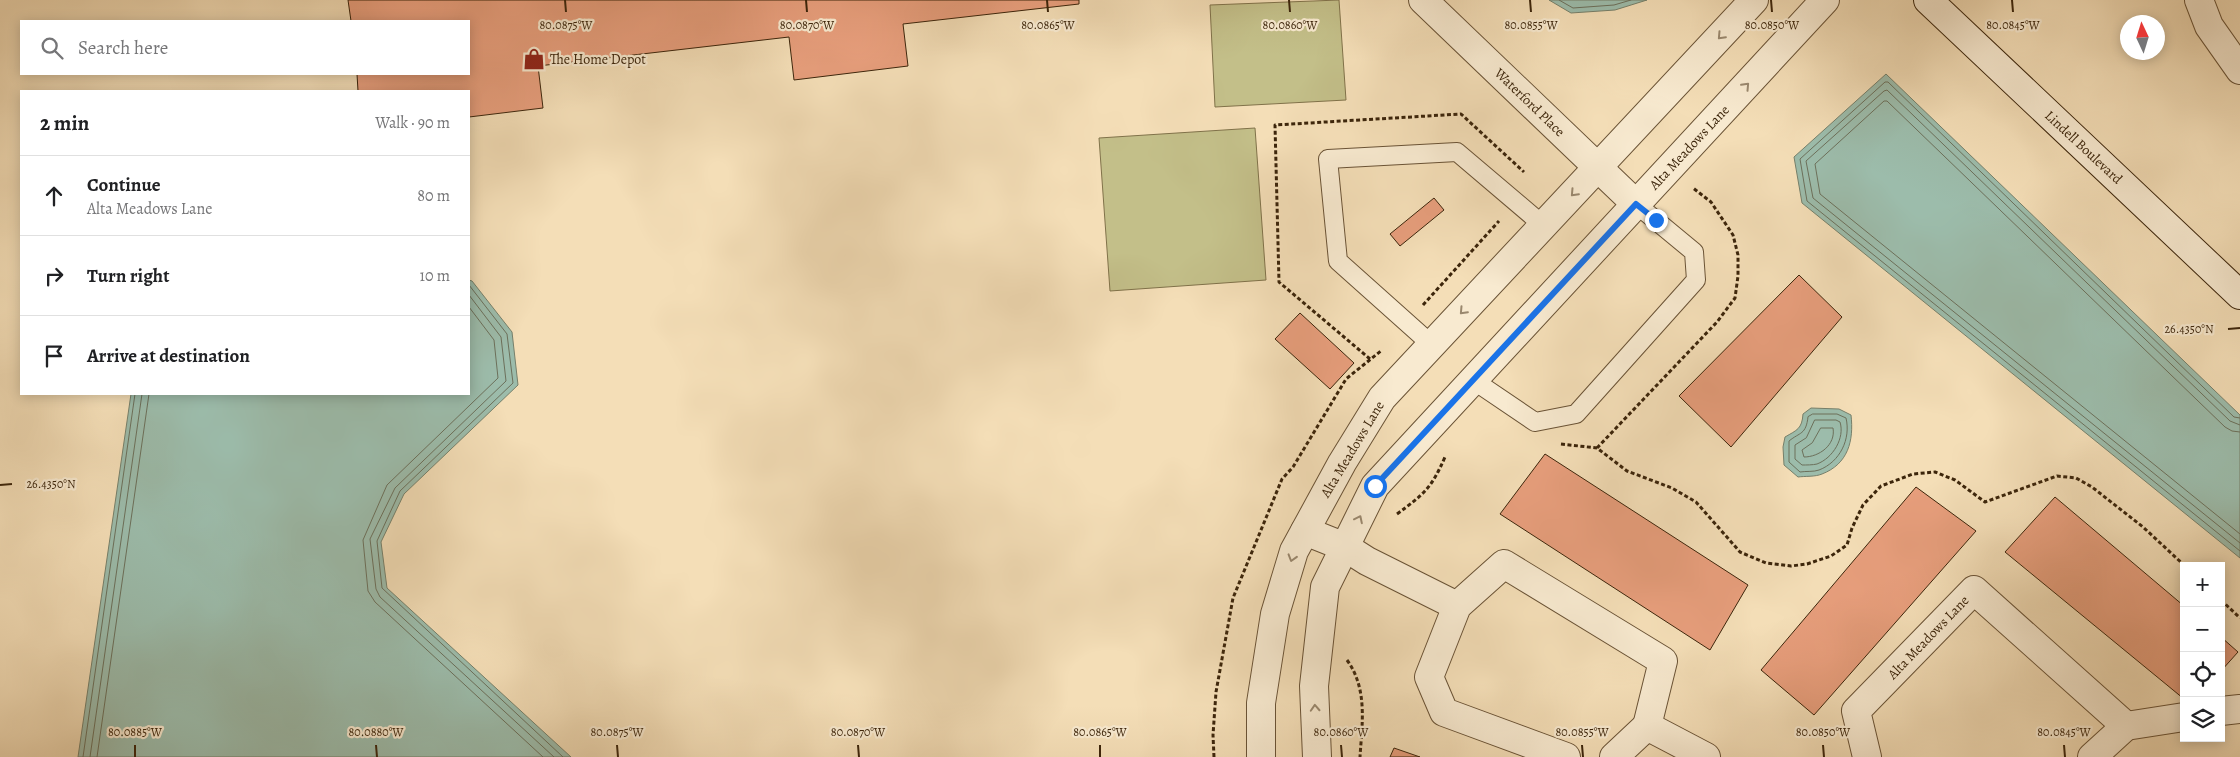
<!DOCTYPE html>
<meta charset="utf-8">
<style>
:root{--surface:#fff;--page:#f6f6f6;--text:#202124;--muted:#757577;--line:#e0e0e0}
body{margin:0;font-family:Alegreya,serif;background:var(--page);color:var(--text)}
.controls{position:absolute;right:15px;bottom:15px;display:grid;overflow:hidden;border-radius:0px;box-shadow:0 2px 12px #0003}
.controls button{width:45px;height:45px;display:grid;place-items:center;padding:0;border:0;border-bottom:1px solid var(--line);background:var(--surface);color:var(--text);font:25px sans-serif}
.compass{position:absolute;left:2120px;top:15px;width:45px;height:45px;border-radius:50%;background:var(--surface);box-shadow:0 2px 12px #0003;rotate:356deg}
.stop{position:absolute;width:15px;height:15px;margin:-11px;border:4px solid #1a73e8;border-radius:50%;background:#fff}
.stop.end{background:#1a73e8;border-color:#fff;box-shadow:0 1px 5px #0008}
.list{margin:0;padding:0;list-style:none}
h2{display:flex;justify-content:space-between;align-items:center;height:65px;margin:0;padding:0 20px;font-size:21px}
h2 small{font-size:16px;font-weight:400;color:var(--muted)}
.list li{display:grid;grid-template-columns:32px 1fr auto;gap:15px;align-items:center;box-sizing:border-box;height:80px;padding:0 20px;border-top:1px solid var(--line)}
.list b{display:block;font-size:19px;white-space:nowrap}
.list p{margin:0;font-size:16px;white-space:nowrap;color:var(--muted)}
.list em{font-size:16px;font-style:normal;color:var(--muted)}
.icon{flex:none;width:28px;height:28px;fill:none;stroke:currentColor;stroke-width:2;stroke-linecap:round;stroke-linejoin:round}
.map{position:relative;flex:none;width:2240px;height:757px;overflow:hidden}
.search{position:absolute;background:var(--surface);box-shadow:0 2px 12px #0003;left:20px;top:20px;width:450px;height:55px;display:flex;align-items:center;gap:12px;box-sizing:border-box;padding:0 18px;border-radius:0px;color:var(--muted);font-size:19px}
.panel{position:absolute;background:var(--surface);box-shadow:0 2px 12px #0003;left:20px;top:90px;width:450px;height:305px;border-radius:0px}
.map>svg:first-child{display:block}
</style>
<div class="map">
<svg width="2240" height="757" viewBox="0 0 2240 757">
<rect width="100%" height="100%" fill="#f4deb7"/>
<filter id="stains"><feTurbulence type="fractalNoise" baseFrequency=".004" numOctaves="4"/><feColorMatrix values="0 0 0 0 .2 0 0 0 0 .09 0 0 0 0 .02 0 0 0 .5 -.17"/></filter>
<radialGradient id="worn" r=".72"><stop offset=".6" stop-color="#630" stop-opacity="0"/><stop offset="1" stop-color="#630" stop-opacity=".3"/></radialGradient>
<!-- park -->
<g fill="#c3bf89" stroke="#80724a">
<path d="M1339 0 1346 100 1215 107 1210 5Z"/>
<path d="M1255 128 1266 280 1110 291 1099 138Z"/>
</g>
<!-- water -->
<g fill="#9cbcab" stroke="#76806b">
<path d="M1549 0H1647L1615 10 1571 13Z"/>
<path d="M1886 74 2240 415V558L1802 203 1794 157Z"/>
<path d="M469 280 472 281 512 332 518 385 404 494 381 542 387 588 571 757H78L131 394H469Z"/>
<path d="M1811 408 1839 409 1851 415C1854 441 1848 464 1822 474 1815 477 1805 476 1798 477L1784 465 1783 447 1785 437C1797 430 1802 429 1803 414Z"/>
</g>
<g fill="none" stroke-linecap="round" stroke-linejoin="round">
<!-- shore -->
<g stroke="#6c705b" stroke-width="1">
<path d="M1559 0 1573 8 1614 5 1631 0"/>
<path d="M469 285 507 334 513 383 400 491 377 541 382 588 563 757"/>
<path d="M469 295 501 337 506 381 395 488 370 539 376 589 380 597 554 757"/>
<path d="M469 307 494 340 498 378 387 485 363 540 368 591 375 602 543 757"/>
<path d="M1813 414H1837L1846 418C1851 439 1840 462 1819 470 1814 472 1806 471 1800 472L1789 462V441C1800 432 1806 435 1808 417Z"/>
<path d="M2240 418 2234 417 1888 82H1885L1800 159 1807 201 2240 551"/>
<path d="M1815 420H1836L1840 422C1845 438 1833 458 1817 464 1813 465 1806 465 1802 465L1795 459V445L1806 438Z"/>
<path d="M2240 425 2230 421 1887 90 1884 91 1806 161 1813 198 2240 543"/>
<path d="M1821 428H1833C1836 445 1819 457 1804 457L1802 450 1812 443Z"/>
<path d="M2240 432 2232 431 2225 427 1887 101H1884L1815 164 1820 194 2240 534"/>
<path d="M83 757 135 394"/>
<path d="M90 757 142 394"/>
<path d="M97 757 149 394"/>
</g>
</g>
<!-- building -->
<g fill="#e79e7c" stroke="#3c250b">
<path d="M348 0H1079V4L903 24 908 66 794 80 789 37 538 66 543 108 469 117V91H358L357 74H469V21H351Z"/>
<path d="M1434 198 1444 210 1400 246 1390 234Z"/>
<path d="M1799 275 1842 317 1731 447 1679 396Z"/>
<path d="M1300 313 1354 363 1330 389 1275 339Z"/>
<path d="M1545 454 1748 585 1710 650 1500 514Z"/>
<path d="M1916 487 1976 531 1814 715 1761 670Z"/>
<path d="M2055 497 2184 606V699L2005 552Z"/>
<path d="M2221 637 2238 652 2221 671Z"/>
<path d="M1394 748 1420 757H1390Z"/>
</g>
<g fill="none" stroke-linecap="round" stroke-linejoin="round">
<!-- lane casing -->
<g stroke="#6a5336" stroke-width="20">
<g id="lane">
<path d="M1432 345 1338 261 1328 159 1457 152 1543 225"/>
<path d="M1473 380 1535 422 1576 414 1696 280 1694 252 1636 204"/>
</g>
</g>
<!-- street casing -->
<g stroke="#6a5336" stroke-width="30">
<g id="street">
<path d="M1423 0 1636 204"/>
<path d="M2199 0 2209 26 2240 70"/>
<path d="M1305 531 1345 547 1367 561 1457 606"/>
<path d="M2221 711 2240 709"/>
<path d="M2126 726 2184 717"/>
<path d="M1261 757V703L1275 614 1294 551 1342 463 1382 398 1754 0"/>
<path d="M1317 757 1314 686 1325 587 1375 486 1825 0"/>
<path d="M1566 757 1444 712 1429 677 1457 606 1504 564 1663 661 1647 726"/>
<path d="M1614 757 1647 726 1706 757"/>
<path d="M1867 757 1856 711 1974 590 2126 726 2092 757"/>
</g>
</g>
<!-- secondary casing -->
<g stroke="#3c250b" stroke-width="30">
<path id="secondary" d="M1928 0 2240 295"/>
</g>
<!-- path -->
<g stroke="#3c250b" stroke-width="3" stroke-dasharray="4 2.5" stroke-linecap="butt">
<path d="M1423 305 1499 221"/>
<path d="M1370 359 1279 282 1275 125 1461 114 1524 172"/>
<path d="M1561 444 1597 448 1627 471 1672 488 1696 502 1740 552 1766 563 1791 566 1807 564 1831 556 1847 545 1852 528 1863 505 1881 486 1913 474 1935 472 1955 480 1985 502 2057 476 2076 478 2092 487 2143 527 2185 566"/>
<path d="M1597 448 1717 322 1735 298 1738 276V255L1733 235 1711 202 1693 188"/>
<path d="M1397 514C1424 494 1431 489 1445 457"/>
<path d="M2221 600 2240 618"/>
<path d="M1347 660C1368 689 1362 724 1360 757"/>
<path d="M1214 757 1213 735 1216 692 1233 598 1282 479 1293 467 1346 379 1382 350"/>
</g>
<!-- lane -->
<use href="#lane" stroke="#f8ead0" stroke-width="18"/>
<!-- street -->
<use href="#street" stroke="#f8ead0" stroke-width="28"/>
<!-- secondary -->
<use href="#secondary" stroke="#f8ead0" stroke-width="28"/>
</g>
<!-- one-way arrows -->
<defs><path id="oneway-chevron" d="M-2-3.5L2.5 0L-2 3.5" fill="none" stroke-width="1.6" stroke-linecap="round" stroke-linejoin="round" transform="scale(1.25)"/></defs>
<g stroke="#9a886e">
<use href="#oneway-chevron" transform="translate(1721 36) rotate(133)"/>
<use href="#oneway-chevron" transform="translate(1746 86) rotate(-47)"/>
<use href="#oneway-chevron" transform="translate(1574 193) rotate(133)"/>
<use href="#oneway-chevron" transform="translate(1463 311) rotate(133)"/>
<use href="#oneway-chevron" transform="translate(1359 519) rotate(-64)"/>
<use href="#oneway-chevron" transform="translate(1292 558) rotate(107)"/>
<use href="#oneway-chevron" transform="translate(1315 708) rotate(-93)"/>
</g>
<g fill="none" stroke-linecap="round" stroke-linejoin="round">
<!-- route -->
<path stroke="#1a73e8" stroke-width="6" d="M1375 486 1636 204 1656 220"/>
</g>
<!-- ticks -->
<path fill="none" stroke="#3c250b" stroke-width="2" d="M565 0 566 12M806 0 807 12M1047 0 1048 12M1289 0 1290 12M1530 0 1531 12M1771 0 1772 12M2012 0 2013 12M2228 329 2240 328M0 485 12 484M135 745V757M376 745 377 757M617 745 618 757M858 745 859 757M1100 745V757M1341 745 1342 757M1582 745 1583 757M1823 745 1824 757M2064 745 2065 757"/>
<!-- icons -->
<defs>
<g id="shop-bare" transform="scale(1.725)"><path d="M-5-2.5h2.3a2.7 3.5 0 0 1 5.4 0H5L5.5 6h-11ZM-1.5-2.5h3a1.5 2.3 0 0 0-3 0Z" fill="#8f2418" stroke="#f8ead0" stroke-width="2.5" paint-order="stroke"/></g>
</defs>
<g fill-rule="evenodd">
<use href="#shop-bare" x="534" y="59"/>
</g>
<g text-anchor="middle" stroke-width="4.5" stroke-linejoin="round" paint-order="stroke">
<!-- poi labels -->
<g font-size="14" fill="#3c250b" stroke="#f8ead0" text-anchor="start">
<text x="550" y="64">The Home Depot</text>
</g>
<!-- street labels -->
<g font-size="14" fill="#3c250b" stroke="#f8ead0">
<text transform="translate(1530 102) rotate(44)" y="5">Waterford Place</text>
<text transform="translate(1689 147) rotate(-47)" y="5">Alta Meadows Lane</text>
<text transform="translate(2084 147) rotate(43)" y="5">Lindell Boulevard</text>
<text transform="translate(1352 449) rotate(-59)" y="5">Alta Meadows Lane</text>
<text transform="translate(1928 637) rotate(-46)" y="5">Alta Meadows Lane</text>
</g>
</g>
<g font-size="12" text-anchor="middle" fill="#3c250b" stroke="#f8ead0" stroke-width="4.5" stroke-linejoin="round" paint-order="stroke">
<text x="566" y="29">80.0875°W</text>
<text x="807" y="29">80.0870°W</text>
<text x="1048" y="29">80.0865°W</text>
<text x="1290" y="29">80.0860°W</text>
<text x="1531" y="29">80.0855°W</text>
<text x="1772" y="29">80.0850°W</text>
<text x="2013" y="29">80.0845°W</text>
<text x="2189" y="333">26.4350°N</text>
<text x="51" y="488">26.4350°N</text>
<text x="135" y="736">80.0885°W</text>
<text x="376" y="736">80.0880°W</text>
<text x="617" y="736">80.0875°W</text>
<text x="858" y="736">80.0870°W</text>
<text x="1100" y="736">80.0865°W</text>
<text x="1341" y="736">80.0860°W</text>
<text x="1582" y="736">80.0855°W</text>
<text x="1823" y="736">80.0850°W</text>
<text x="2064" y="736">80.0845°W</text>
</g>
<rect width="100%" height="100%" filter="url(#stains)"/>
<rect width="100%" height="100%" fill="url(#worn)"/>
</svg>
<div class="controls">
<button>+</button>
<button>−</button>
<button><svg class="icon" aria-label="locate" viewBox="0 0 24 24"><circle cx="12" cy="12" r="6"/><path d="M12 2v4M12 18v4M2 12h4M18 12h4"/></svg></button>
<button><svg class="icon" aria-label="layers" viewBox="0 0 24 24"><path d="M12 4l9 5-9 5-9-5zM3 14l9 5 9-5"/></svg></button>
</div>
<svg class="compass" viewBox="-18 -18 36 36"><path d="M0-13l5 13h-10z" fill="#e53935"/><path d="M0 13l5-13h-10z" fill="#757577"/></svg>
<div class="stop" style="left:1375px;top:486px"></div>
<div class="stop end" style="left:1656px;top:220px"></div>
<div class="search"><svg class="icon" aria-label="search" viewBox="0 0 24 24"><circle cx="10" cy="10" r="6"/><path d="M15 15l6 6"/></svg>Search here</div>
<section class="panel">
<h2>2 min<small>Walk · 90 m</small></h2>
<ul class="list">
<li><svg class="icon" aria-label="ahead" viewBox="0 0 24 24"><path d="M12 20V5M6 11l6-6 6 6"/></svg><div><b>Continue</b><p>Alta Meadows Lane</p></div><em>80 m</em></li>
<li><svg class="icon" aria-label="right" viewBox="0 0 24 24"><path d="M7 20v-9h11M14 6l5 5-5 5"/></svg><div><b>Turn right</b></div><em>10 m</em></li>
<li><svg class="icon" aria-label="arrive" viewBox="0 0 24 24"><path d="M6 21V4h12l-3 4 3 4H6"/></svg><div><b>Arrive at destination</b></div></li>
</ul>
</section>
</div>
